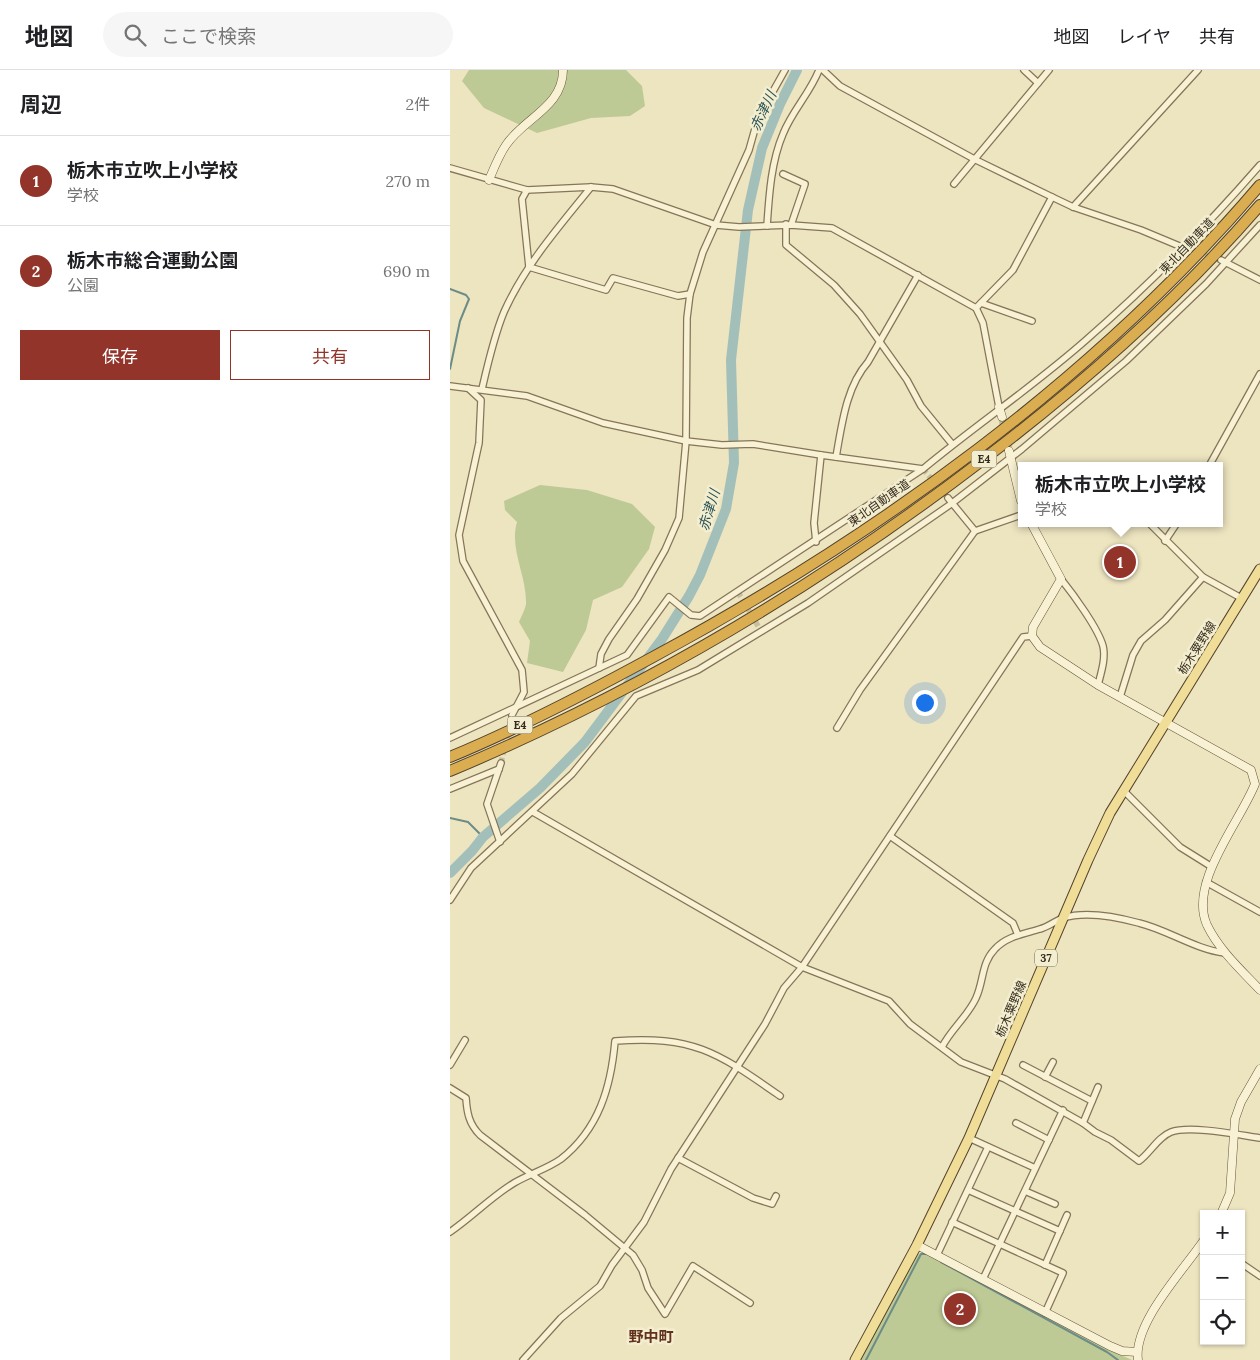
<!DOCTYPE html>
<html lang="ja">
<meta charset="utf-8">
<style>
:root{--surface:#fff;--page:#f6f6f6;--text:#202124;--muted:#757577;--line:#e0e0e0;--accent:#93342a}
body{margin:0;font-family:Lora,"Noto Sans JP",serif;background:var(--page);color:var(--text)}
.controls{position:absolute;right:15px;bottom:15px;display:grid;overflow:hidden;border-radius:0px;box-shadow:0 1px 4px #0004}
.controls button{width:45px;height:45px;display:grid;place-items:center;padding:0;border:0;border-bottom:1px solid var(--line);background:var(--surface);color:var(--text);font:25px sans-serif}
.you{position:absolute;left:474px;top:632px;width:18px;height:18px;margin:-12px;border:4px solid #fff;border-radius:50%;background:#1a73e8;box-shadow:0 0 0 8px #1a73e833}
.badge{display:grid;place-items:center;width:32px;height:32px;border-radius:50%;background:var(--accent);color:#fff;font-size:16px;font-weight:700}
.pin{position:absolute;translate:-50% -50%;border:2px solid #fff;box-shadow:0 1px 5px #0006}
.popup{position:absolute;left:568px;top:392px;width:205px;height:65px;box-sizing:border-box;display:grid;place-content:center;border-radius:0px;background:var(--surface);filter:drop-shadow(0 1px 4px #0005);font-size:16px;white-space:nowrap;color:var(--muted)}
.popup b{font-size:19px;color:var(--text)}
.popup::after{content:'';position:absolute;left:50%;top:100%;margin-left:-10px;border:10px solid transparent;border-top-color:var(--surface)}
.list{margin:0;padding:0;list-style:none}
h2{display:flex;justify-content:space-between;align-items:center;height:65px;margin:0;padding:0 20px;font-size:21px}
h2 small{font-size:16px;font-weight:400;color:var(--muted)}
.list li{display:grid;grid-template-columns:32px 1fr auto;gap:15px;align-items:center;box-sizing:border-box;height:90px;padding:0 20px;border-top:1px solid var(--line)}
.list b{display:block;font-size:19px;white-space:nowrap}
.list p{margin:0;font-size:16px;white-space:nowrap;color:var(--muted)}
.list em{font-size:16px;font-style:normal;color:var(--muted)}
.actions{display:flex;gap:10px;padding:15px 20px}
.actions a{flex:1;padding:11px 0;border:1px solid var(--accent);border-radius:0px;text-align:center;font-size:18px;color:var(--accent)}
.actions .main{background:var(--accent);color:#fff}
.icon{flex:none;width:28px;height:28px;fill:none;stroke:currentColor;stroke-width:2;stroke-linecap:round;stroke-linejoin:round}
.map{position:relative;flex:none;width:810px;height:1290px;overflow:hidden}
header{display:flex;align-items:center;gap:30px;box-sizing:border-box;height:70px;padding:0 25px;background:var(--surface);border-bottom:1px solid var(--line)}
header strong{font-size:24px}
nav{display:flex;gap:28px;margin-inline-start:auto;font-size:18px}
.search{width:350px;height:45px;background:var(--page);display:flex;align-items:center;gap:12px;box-sizing:border-box;padding:0 18px;border-radius:28px;color:var(--muted);font-size:19px}
main{display:flex}
aside{flex:1;background:var(--surface)}
.map>svg:first-child{display:block}
</style>
<header>
<strong>地図</strong>
<div class="search"><svg class="icon" aria-label="search" viewBox="0 0 24 24"><circle cx="10" cy="10" r="6"/><path d="M15 15l6 6"/></svg>ここで検索</div>
<nav><a>地図</a><a>レイヤ</a><a>共有</a></nav>
</header>
<main>
<aside>
<h2>周辺<small>2件</small></h2>
<ul class="list">
<li><span class="badge">1</span><div><b>栃木市立吹上小学校</b><p>学校</p></div><em>270 m</em></li>
<li><span class="badge">2</span><div><b>栃木市総合運動公園</b><p>公園</p></div><em>690 m</em></li>
</ul>
<div class="actions"><a class="main">保存</a><a>共有</a></div>
</aside>
<div class="map">
<svg width="810" height="1290" viewBox="0 0 810 1290">
<rect width="100%" height="100%" fill="#ede4c0"/>
<!-- green -->
<g fill="#beca95">
<path d="M19 0H176L192 16 195 36 180 46 141 48 87 63 34 38 12 11Z"/>
<path d="M90 415 137 420 182 434 205 457 199 479 172 517 143 530 136 560 113 602 77 593 80 571 69 552C71 547 75 540 76 534 77 506 59 479 67 452L55 440 54 431Z"/>
<path d="M473 1182 478 1183 660 1280 682 1290H410L466 1185Z"/>
</g>
<g fill="none" stroke-linecap="round" stroke-linejoin="round">
<!-- stream -->
<g stroke="#6b8c87" stroke-width="2">
<path d="M0 219 16 225 19 229 10 251 0 299"/>
<path d="M0 748 18 752 33 767"/>
<path d="M491 1192 657 1282 668 1290"/>
<path d="M416 1290 471 1184H476"/>
</g>
<!-- river -->
<path stroke="#a3bfba" stroke-width="10" d="M0 803 22 781 33 767 90 718 135 672 212 569 239 526 250 505 276 439 284 393 281 290 298 140 312 78 330 34 347 0"/>
<!-- street-tunnel -->
<g stroke="#c8bf9f" stroke-width="5.5" stroke-dasharray="5.5 3" stroke-linecap="butt">
<path d="M739 180 771 190"/>
<path d="M473 399 498 428"/>
<path d="M288 522 311 561"/>
<path d="M51 693 62 645"/>
</g>
<!-- secondary-tunnel -->
<path stroke="#c8bf9f" stroke-width="8" stroke-dasharray="8 4" stroke-linecap="butt" d="M552 347 559 381"/>
<!-- street casing -->
<g stroke="#857559" stroke-width="8">
<g id="street">
<path d="M373 0 390 16 526 90 602 127 623 137 691 160 739 180"/>
<path d="M574 0 588 13"/>
<path d="M0 98 77 120 141 117 163 119 266 155 289 157 341 155 382 158 526 238 533 253 549 337"/>
<path d="M333 104 355 114 341 155"/>
<path d="M504 114 599 0"/>
<path d="M77 120 72 129 79 197"/>
<path d="M623 137 748 0"/>
<path d="M336 154V175L384 215 410 244 457 310 471 336 502 374"/>
<path d="M317 156C319 126 321 92 333 64 342 41 360 23 369 0"/>
<path d="M771 190 810 210"/>
<path d="M79 197 156 220 163 208 228 226 240 224"/>
<path d="M531 233 582 251"/>
<path d="M526 238 563 200 602 127"/>
<path d="M0 316 77 326 153 353 236 371 272 375 303 374 371 385"/>
<path d="M18 318 31 330 29 373 9 465 13 491 72 600 74 622 62 645"/>
<path d="M32 319C38 293 44 266 54 242 75 195 109 157 141 117"/>
<path d="M386 387C392 354 396 317 418 292L468 205"/>
<path d="M759 396 810 304"/>
<path d="M699 453 753 507 793 529"/>
<path d="M525 461 571 445"/>
<path d="M715 471 727 453"/>
<path d="M366 472 364 453 371 385 473 399"/>
<path d="M611 509C623 524 648 558 653 576 656 588 651 603 648 615"/>
<path d="M149 598 151 584 159 569 187 529 215 480 229 448 236 371 237 248 240 224 253 182 299 80 308 48 335 0"/>
<path d="M670 627 683 585 691 571 715 550 753 507"/>
<path d="M387 658 410 620 525 461 498 428"/>
<path d="M0 668 177 585 219 527 241 545 250 546 473 399C526 355 584 316 636 270 698 216 756 157 810 95"/>
<path d="M0 719 49 699"/>
<path d="M673 720 730 777 762 797"/>
<path d="M83 742 352 897 439 931 460 954 511 992 555 1009 633 1053 648 1017"/>
<path d="M440 766 563 853 568 865"/>
<path d="M50 772 37 734 51 693"/>
<path d="M756 812 810 842"/>
<path d="M0 830 21 798 122 704 186 626 248 600 358 533 501 434 572 379 676 291 756 214 810 155"/>
<path d="M492 977C501 959 518 946 526 928 534 911 531 893 545 879 557 866 574 864 590 859 598 857 605 851 613 848 635 841 667 847 689 853 718 860 744 879 775 883"/>
<path d="M0 995 15 970"/>
<path d="M573 995 642 1031"/>
<path d="M595 1007 603 992"/>
<path d="M0 1018 16 1028C17 1043 19 1054 30 1065L135 1145 183 1185 192 1200 198 1218 215 1244 243 1196 300 1233"/>
<path d="M566 1053 599 1070"/>
<path d="M633 1053 645 1062 661 1070 689 1091C700 1083 708 1067 721 1062 740 1055 789 1065 810 1068"/>
<path d="M519 1068 585 1098"/>
<path d="M228 1088 303 1128 322 1134 326 1126"/>
<path d="M518 1120 610 1161"/>
<path d="M575 1121 605 1134"/>
<path d="M502 1152 613 1203 595 1243"/>
<path d="M0 1162C22 1147 41 1127 64 1113 79 1104 97 1099 111 1089 149 1059 161 1017 165 971 244 965 268 983 330 1026"/>
<path d="M487 1185 538 1077"/>
<path d="M791 1193 810 1206"/>
<path d="M595 1195 617 1145"/>
<path d="M533 1209 613 1040"/>
<path d="M73 1290 111 1248 150 1216 162 1195 194 1152 221 1099 315 954 334 918 352 897 573 567 582 566"/>
</g>
</g>
<!-- secondary casing -->
<g stroke="#67563c" stroke-width="9">
<g id="secondary">
<path d="M39 110C44 98 49 85 56 75 74 48 113 37 113 0"/>
<path d="M549 337 552 347"/>
<path d="M559 381 571 431"/>
<path d="M581 453 611 509 583 557 582 566 590 577 648 615 801 700 805 714C790 752 738 813 757 855 769 880 791 900 810 920"/>
<path d="M771 1144 780 1123 785 1049 791 1032 810 999"/>
<path d="M467 1175 660 1276 672 1281 687 1282"/>
<path d="M688 1290C683 1253 733 1201 754 1170"/>
</g>
</g>
<!-- primary casing -->
<g stroke="#53432d" stroke-width="11">
<path id="primary" d="M405 1290 467 1175 519 1068 638 790 660 743 810 499"/>
</g>
<!-- highway casing -->
<g stroke="#53432d" stroke-width="12">
<g id="highway">
<path d="M0 687C70 658 137 623 203 587 426 467 645 309 810 115"/>
<path d="M0 701C190 621 371 514 534 389 634 313 728 230 810 135"/>
</g>
</g>
<!-- street -->
<use href="#street" stroke="#f8f1d3" stroke-width="5.5"/>
<!-- secondary -->
<use href="#secondary" stroke="#f8f1d3" stroke-width="8"/>
<!-- primary -->
<use href="#primary" stroke="#f0de98" stroke-width="9"/>
<!-- highway -->
<use href="#highway" stroke="#dbad51" stroke-width="10"/>
</g>
<g text-anchor="middle" stroke-width="5" stroke-linejoin="round" paint-order="stroke">
<!-- shield labels -->
<g fill="#f4eed0" stroke="#6e6653" stroke-width="1">
<rect x="521.5" y="380.5" width="25" height="17" rx="4"/>
<rect x="57.5" y="646.5" width="25" height="17" rx="4"/>
<rect x="585" y="879.5" width="22" height="17" rx="4"/>
</g>
<g font-size="11" font-weight="bold" fill="#352b1d">
<text x="534" y="393">E4</text>
<text x="70" y="659">E4</text>
<text x="596" y="892">37</text>
</g>
<!-- street labels -->
<g font-size="12" fill="#352b1d" stroke="#f4eed0">
<text transform="translate(737 176) rotate(-46)" y="4">東北自動車道</text>
<text transform="translate(429 433) rotate(-35)" y="4">東北自動車道</text>
<text transform="translate(747 578) rotate(-58)" y="4">栃木粟野線</text>
<text transform="translate(561 939) rotate(-67)" y="4">栃木粟野線</text>
</g>
<!-- water labels -->
<g font-size="14" font-style="italic" fill="#2c5355" stroke="#f4eed0">
<text transform="translate(313 41) rotate(-65)" y="5">赤津川</text>
<text transform="translate(259 440) rotate(-73)" y="5">赤津川</text>
</g>
<!-- quarter labels -->
<g font-size="15" font-weight="bold" fill="#61321d" stroke="#f4eed0">
<text x="201" y="1272">野中町</text>
</g>
</g>
</svg>
<div class="controls">
<button>+</button>
<button>−</button>
<button><svg class="icon" aria-label="locate" viewBox="0 0 24 24"><circle cx="12" cy="12" r="6"/><path d="M12 2v4M12 18v4M2 12h4M18 12h4"/></svg></button>
</div>
<div class="you"></div>
<div class="pin badge" style="left:670px;top:492px">1</div>
<div class="popup"><b>栃木市立吹上小学校</b>学校</div>
<div class="pin badge" style="left:510px;top:1239px">2</div>
</div>
</main>
